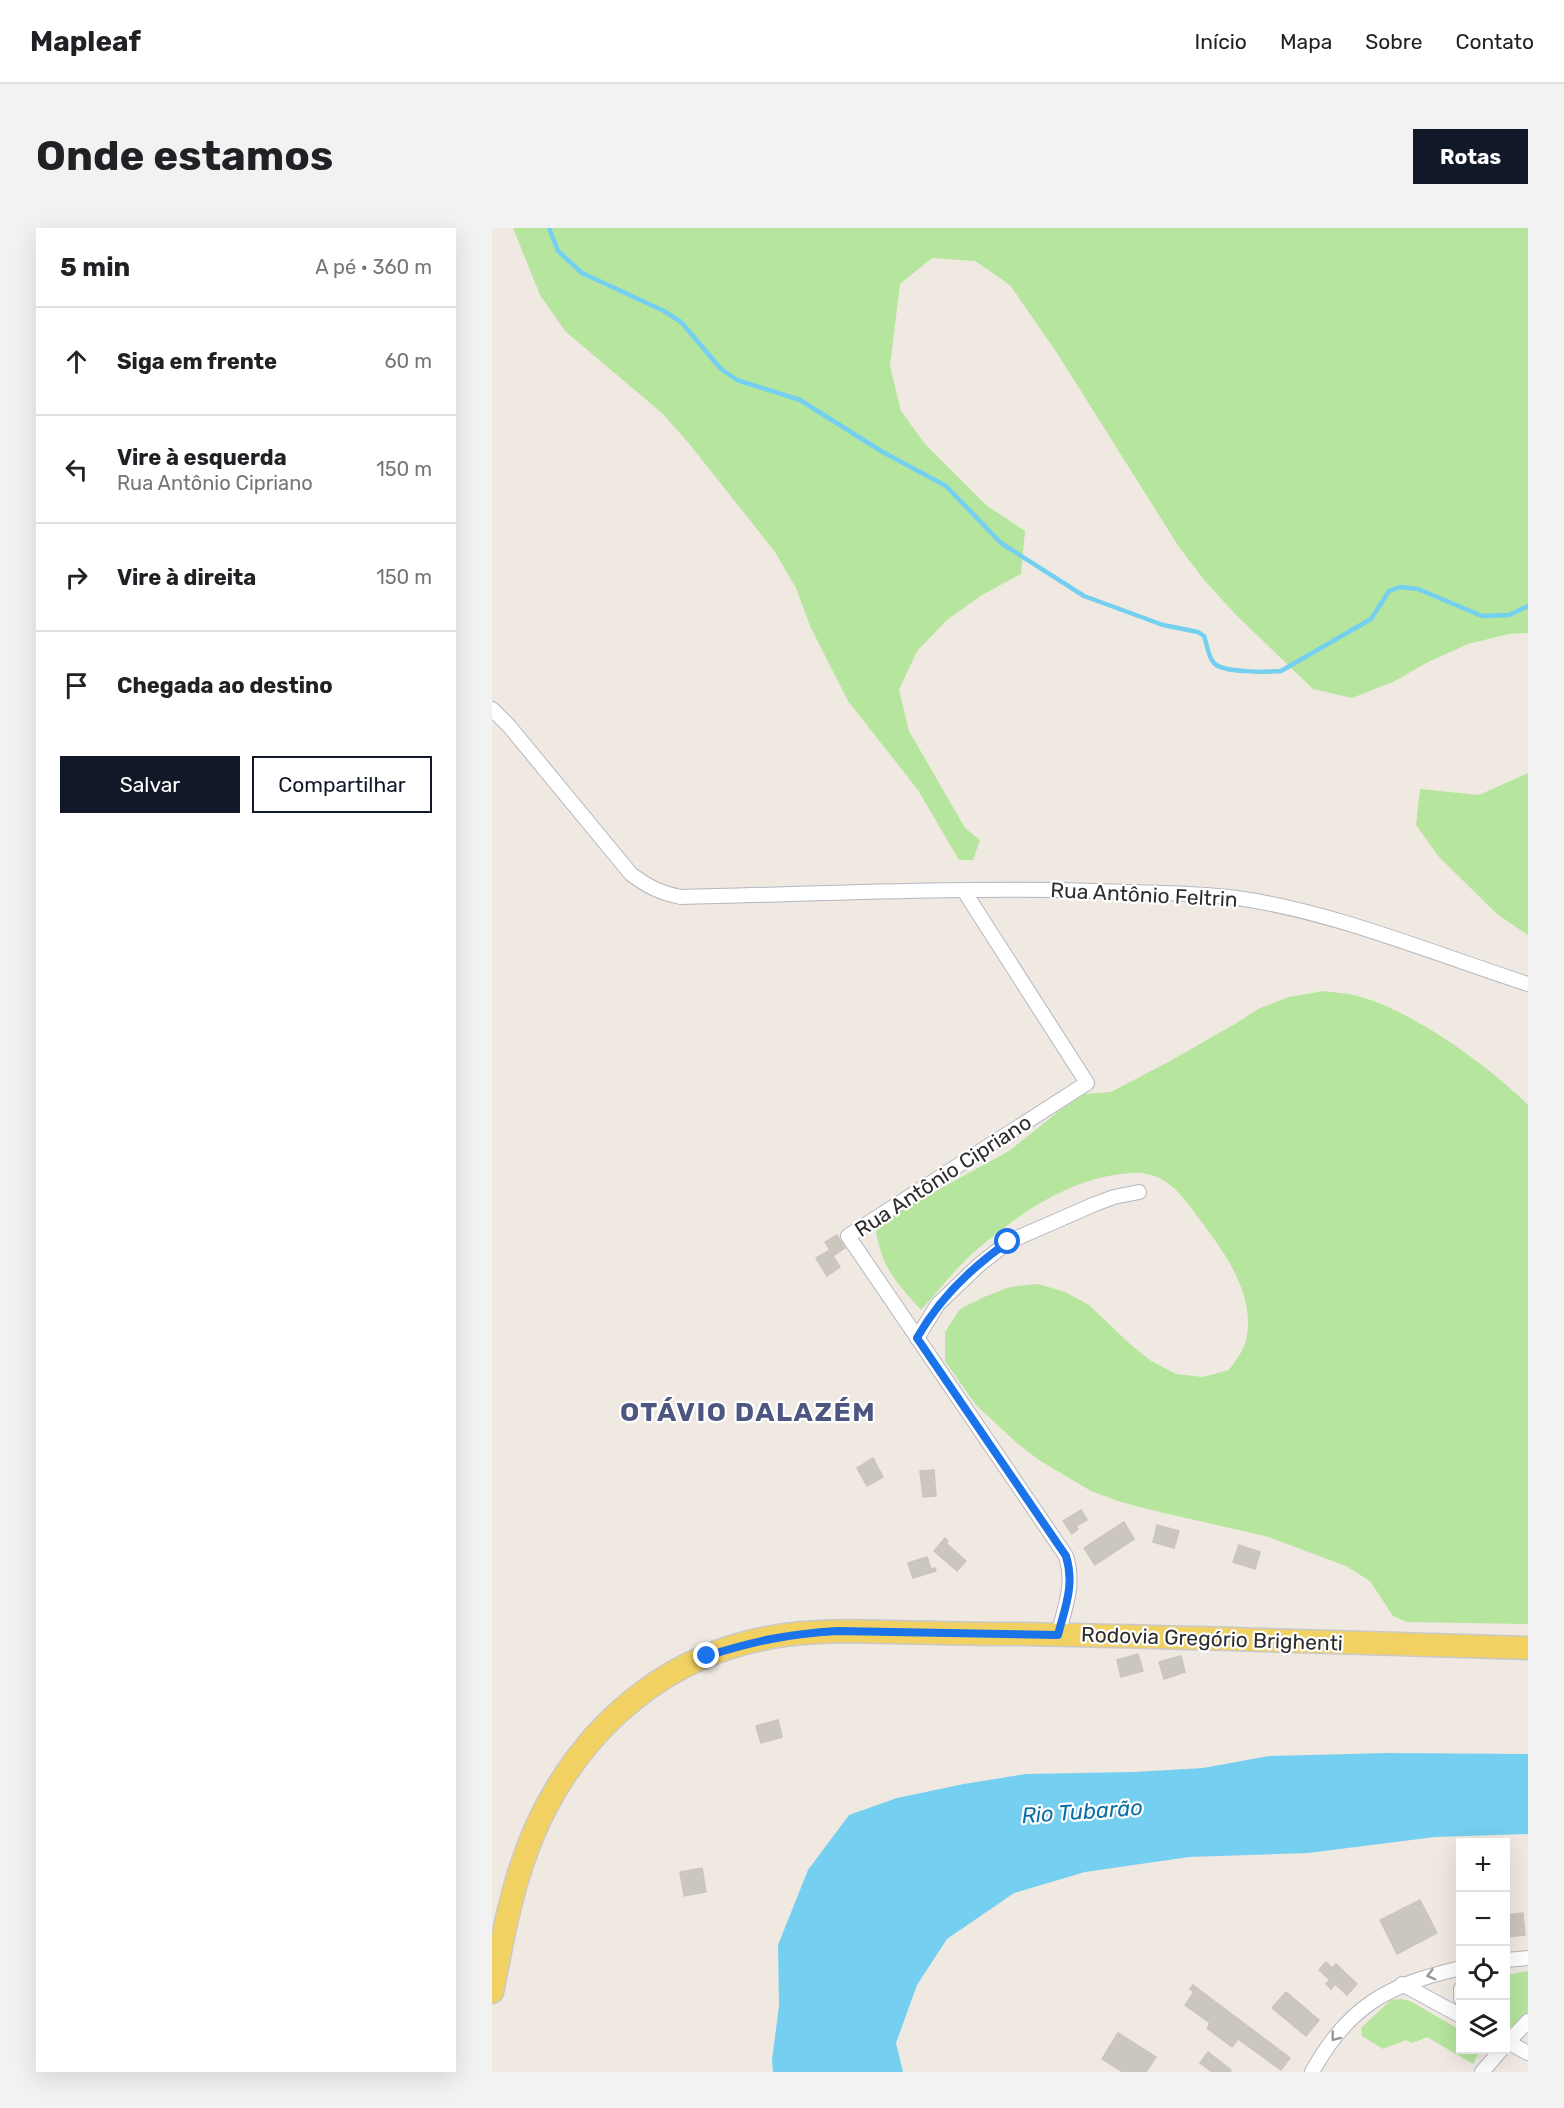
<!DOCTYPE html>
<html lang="pt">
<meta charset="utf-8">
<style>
:root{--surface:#fff;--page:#f2f2f2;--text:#202124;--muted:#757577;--line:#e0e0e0;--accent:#111827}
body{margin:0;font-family:Rubik,sans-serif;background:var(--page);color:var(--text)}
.controls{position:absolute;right:18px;bottom:18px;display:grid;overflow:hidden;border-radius:0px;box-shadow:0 6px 24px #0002}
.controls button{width:54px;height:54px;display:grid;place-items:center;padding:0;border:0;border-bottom:2px solid var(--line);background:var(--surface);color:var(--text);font:30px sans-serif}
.stop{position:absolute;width:18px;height:18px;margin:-14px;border:4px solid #1a73e8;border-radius:50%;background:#fff}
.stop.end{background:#1a73e8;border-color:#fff;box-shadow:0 2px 6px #0008}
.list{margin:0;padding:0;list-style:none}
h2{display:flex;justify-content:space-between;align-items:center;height:78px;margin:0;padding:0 24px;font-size:26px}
h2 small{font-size:20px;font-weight:400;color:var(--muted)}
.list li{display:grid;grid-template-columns:39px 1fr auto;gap:18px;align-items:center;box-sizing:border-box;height:108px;padding:0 24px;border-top:2px solid var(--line)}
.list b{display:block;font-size:22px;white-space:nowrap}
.list p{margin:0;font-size:20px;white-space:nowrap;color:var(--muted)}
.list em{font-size:20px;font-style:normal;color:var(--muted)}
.actions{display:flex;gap:12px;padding:18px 24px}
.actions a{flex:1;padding:14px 0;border:2px solid var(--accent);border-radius:0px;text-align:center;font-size:21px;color:var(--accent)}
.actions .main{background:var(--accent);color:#fff}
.icon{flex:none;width:33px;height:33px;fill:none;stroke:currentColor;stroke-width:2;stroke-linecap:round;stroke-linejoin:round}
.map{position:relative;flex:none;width:1036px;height:1844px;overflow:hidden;border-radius:0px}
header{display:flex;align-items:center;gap:36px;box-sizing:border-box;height:84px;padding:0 30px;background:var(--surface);border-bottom:2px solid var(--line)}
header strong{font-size:28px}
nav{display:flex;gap:33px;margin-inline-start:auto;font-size:21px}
.intro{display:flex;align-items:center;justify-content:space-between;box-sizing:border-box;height:144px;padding:0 36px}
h1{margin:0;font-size:42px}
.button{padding:15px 27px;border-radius:0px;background:var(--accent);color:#fff;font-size:21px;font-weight:700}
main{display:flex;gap:36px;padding:0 36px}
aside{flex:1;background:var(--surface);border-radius:0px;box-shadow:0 6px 24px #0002}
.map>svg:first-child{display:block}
</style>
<header>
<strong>Mapleaf</strong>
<nav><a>Início</a><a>Mapa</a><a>Sobre</a><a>Contato</a></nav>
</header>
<div class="intro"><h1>Onde estamos</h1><a class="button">Rotas</a></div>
<main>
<aside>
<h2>5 min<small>A pé · 360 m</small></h2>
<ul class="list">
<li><svg class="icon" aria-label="ahead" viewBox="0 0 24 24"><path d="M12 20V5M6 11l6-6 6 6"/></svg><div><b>Siga em frente</b></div><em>60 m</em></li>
<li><svg class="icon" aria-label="left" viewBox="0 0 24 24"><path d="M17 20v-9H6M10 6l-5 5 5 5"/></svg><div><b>Vire à esquerda</b><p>Rua Antônio Cipriano</p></div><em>150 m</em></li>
<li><svg class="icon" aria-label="right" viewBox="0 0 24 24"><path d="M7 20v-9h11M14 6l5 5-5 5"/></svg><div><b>Vire à direita</b></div><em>150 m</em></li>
<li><svg class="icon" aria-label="arrive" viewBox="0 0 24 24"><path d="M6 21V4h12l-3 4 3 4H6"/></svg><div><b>Chegada ao destino</b></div></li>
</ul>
<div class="actions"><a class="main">Salvar</a><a>Compartilhar</a></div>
</aside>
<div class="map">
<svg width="1036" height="1844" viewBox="0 0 1036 1844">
<rect width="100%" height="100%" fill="#efe9e1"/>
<!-- green -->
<g fill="#b6e59e">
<path d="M21 0H1036V405L1017 406 976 416 936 434 901 454 860 470 821 461 744 387 713 353 687 319 565 125 518 57 483 33 440 30 408 56 398 138 409 183 433 216 494 277 533 303 529 346 490 367 456 391 425 423 407 462 417 503 473 600 488 612 481 632H467L426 562 356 473 318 398 304 360 283 324 199 218 171 186 73 103 48 67Z"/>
<path d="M1036 545V707L1005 686 947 629 924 597 928 561 987 567Z"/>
<path d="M832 763C844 765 858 765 869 769 922 784 997 838 1036 877V1396L915 1394 901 1388 878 1353 854 1338 777 1309 655 1281 626 1273 599 1263 547 1232 526 1216 484 1177 453 1133V1104L468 1081 492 1069 518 1059 546 1056 573 1064 597 1077 638 1116 659 1133 684 1146 711 1149 737 1142C750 1124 756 1117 756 1093 755 1055 730 1021 708 992 697 977 687 962 671 952 665 948 649 944 641 945 584 947 530 983 488 1019 466 1037 448 1061 429 1082 405 1055 390 1041 384 1003L400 987 517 923 567 883 592 866 619 864 678 833 743 796 766 781 797 769Z"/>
<path d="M1036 1743V1784L1019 1799 1014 1797V1747Z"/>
<path d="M909 1771 918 1773 968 1802 969 1822H985L986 1826 981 1836 935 1809 920 1815 914 1812 891 1821 870 1808 869 1800 899 1772Z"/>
</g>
<!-- water -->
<path fill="#75cff0" d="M896 1525 1036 1526V1606L943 1609 816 1625 697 1629 593 1644 522 1665 455 1711 425 1757 404 1815 411 1844H281L280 1832 287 1778 286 1717 316 1642 357 1587 405 1570 472 1556 534 1546 642 1544 711 1540 777 1528Z"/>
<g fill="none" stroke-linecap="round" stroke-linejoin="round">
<!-- stream -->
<path stroke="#75cff0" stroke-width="4.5" d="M57 0 66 23 90 45 172 83 189 94 229 141 245 152 308 172 389 223 454 258 509 315 592 368 671 397 706 404 712 408C715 416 716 429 722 435 730 445 776 444 789 443L879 391 897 363 908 359 926 361 990 388 1017 387 1036 378"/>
</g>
<!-- building -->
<g fill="#cbc7bf" stroke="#cbc5ba" stroke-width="1.5">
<path d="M345 1007 353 1020 341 1028 348 1039 335 1048 324 1030 338 1022 333 1014Z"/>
<path d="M381 1230 391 1249 375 1258 365 1240Z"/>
<path d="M442 1242 444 1268 431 1269 428 1243Z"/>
<path d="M589 1282 595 1292 584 1298 586 1301 580 1306 571 1293Z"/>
<path d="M632 1294 642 1311 603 1337 592 1320Z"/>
<path d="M665 1297 687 1303 682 1320 661 1314Z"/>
<path d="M453 1310 456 1313 454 1315 474 1333 465 1343 442 1323Z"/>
<path d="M747 1317 768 1324 763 1341 741 1334Z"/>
<path d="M435 1329 439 1341 443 1340 444 1343 421 1350 416 1335Z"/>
<path d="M646 1426 651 1443 629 1449 625 1432Z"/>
<path d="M689 1428 693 1444 672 1451 667 1434Z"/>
<path d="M286 1492 290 1509 269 1515 264 1498Z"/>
<path d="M210 1640 214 1664 192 1668 188 1644Z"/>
<path d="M928 1672 945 1705 905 1726 888 1692Z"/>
<path d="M1031 1685 1033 1707 1014 1709V1687Z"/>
<path d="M834 1734 840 1740 844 1736 865 1756 855 1767 843 1756 839 1761 834 1756 838 1752 827 1742Z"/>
<path d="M701 1757 798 1830 789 1842 746 1811 740 1819 715 1800 718 1795 693 1777 702 1764 698 1761Z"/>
<path d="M794 1764 827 1792 814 1808 780 1780Z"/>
<path d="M626 1805 664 1829 654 1844H631L610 1831Z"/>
<path d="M716 1824 739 1842 738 1844H720L708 1835Z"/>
</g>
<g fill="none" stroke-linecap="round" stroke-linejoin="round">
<!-- minor casing -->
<g stroke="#b4b7c1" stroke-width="16">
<g id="minor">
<path d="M0 481 17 498 139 646C155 658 168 665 189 669 327 666 467 659 605 663 652 665 699 664 745 670 843 684 943 726 1036 756"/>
<path d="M472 663 595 855 356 1008 574 1328C583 1357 573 1378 566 1407"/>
<path d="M425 1110 446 1076 487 1037 516 1014 603 976 622 969 647 964"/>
<path d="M1014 1732 1036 1730"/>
<path d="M910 1756 969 1788"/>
<path d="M969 1761V1770"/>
<path d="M1014 1813 1036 1825"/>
<path d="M1014 1816 1036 1793"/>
<path d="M820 1844C857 1777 896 1757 969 1740"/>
<path d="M990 1844 1009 1822"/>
</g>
</g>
<!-- primary casing -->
<g stroke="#c9c9c9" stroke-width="25">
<path id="primary" d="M0 1764C8 1726 14 1686 26 1649 48 1574 91 1508 154 1462 191 1435 236 1417 280 1409 320 1402 359 1403 399 1404 442 1405 486 1406 530 1406 699 1409 867 1415 1036 1420"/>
</g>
<!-- minor -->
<use href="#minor" stroke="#fff" stroke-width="14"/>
<!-- primary -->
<use href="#primary" stroke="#f2d163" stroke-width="22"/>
</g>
<!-- one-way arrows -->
<defs><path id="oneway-chevron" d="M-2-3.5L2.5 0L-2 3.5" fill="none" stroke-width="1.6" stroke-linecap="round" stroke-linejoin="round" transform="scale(1.5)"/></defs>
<g stroke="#969696">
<use href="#oneway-chevron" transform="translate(939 1747) rotate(165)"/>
<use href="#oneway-chevron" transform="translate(843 1809) rotate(128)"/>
</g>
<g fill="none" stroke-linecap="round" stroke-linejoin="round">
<!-- route -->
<path stroke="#1a73e8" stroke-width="8" d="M215 1428C262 1413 296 1406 345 1403L566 1407C573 1379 583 1357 574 1328L425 1110C447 1071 480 1039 516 1014"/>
</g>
<g text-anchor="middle" stroke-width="4.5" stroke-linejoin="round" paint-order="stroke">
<!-- street labels -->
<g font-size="21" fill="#2e2e2e" stroke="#fff">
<text transform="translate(652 667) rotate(3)" y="7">Rua Antônio Feltrin</text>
<text transform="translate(451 948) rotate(-33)" y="7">Rua Antônio Cipriano</text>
<text transform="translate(720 1411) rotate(2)" y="7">Rodovia Gregório Brighenti</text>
</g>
<!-- water labels -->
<g font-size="22" font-style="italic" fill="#0d6fa3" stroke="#fff">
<text transform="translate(590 1583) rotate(-4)" y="8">Rio Tubarão</text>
</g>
<!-- district labels -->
<g font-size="27" font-weight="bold" letter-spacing="1.5" fill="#4d5680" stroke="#fff">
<text x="256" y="1193">OTÁVIO DALAZÉM</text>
</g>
</g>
</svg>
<div class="controls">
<button>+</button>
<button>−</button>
<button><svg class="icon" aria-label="locate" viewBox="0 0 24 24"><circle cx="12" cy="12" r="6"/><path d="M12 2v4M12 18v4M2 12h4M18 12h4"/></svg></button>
<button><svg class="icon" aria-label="layers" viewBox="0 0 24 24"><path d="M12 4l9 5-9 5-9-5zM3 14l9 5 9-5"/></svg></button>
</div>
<div class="stop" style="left:516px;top:1014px"></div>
<div class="stop end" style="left:215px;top:1428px"></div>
</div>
</main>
